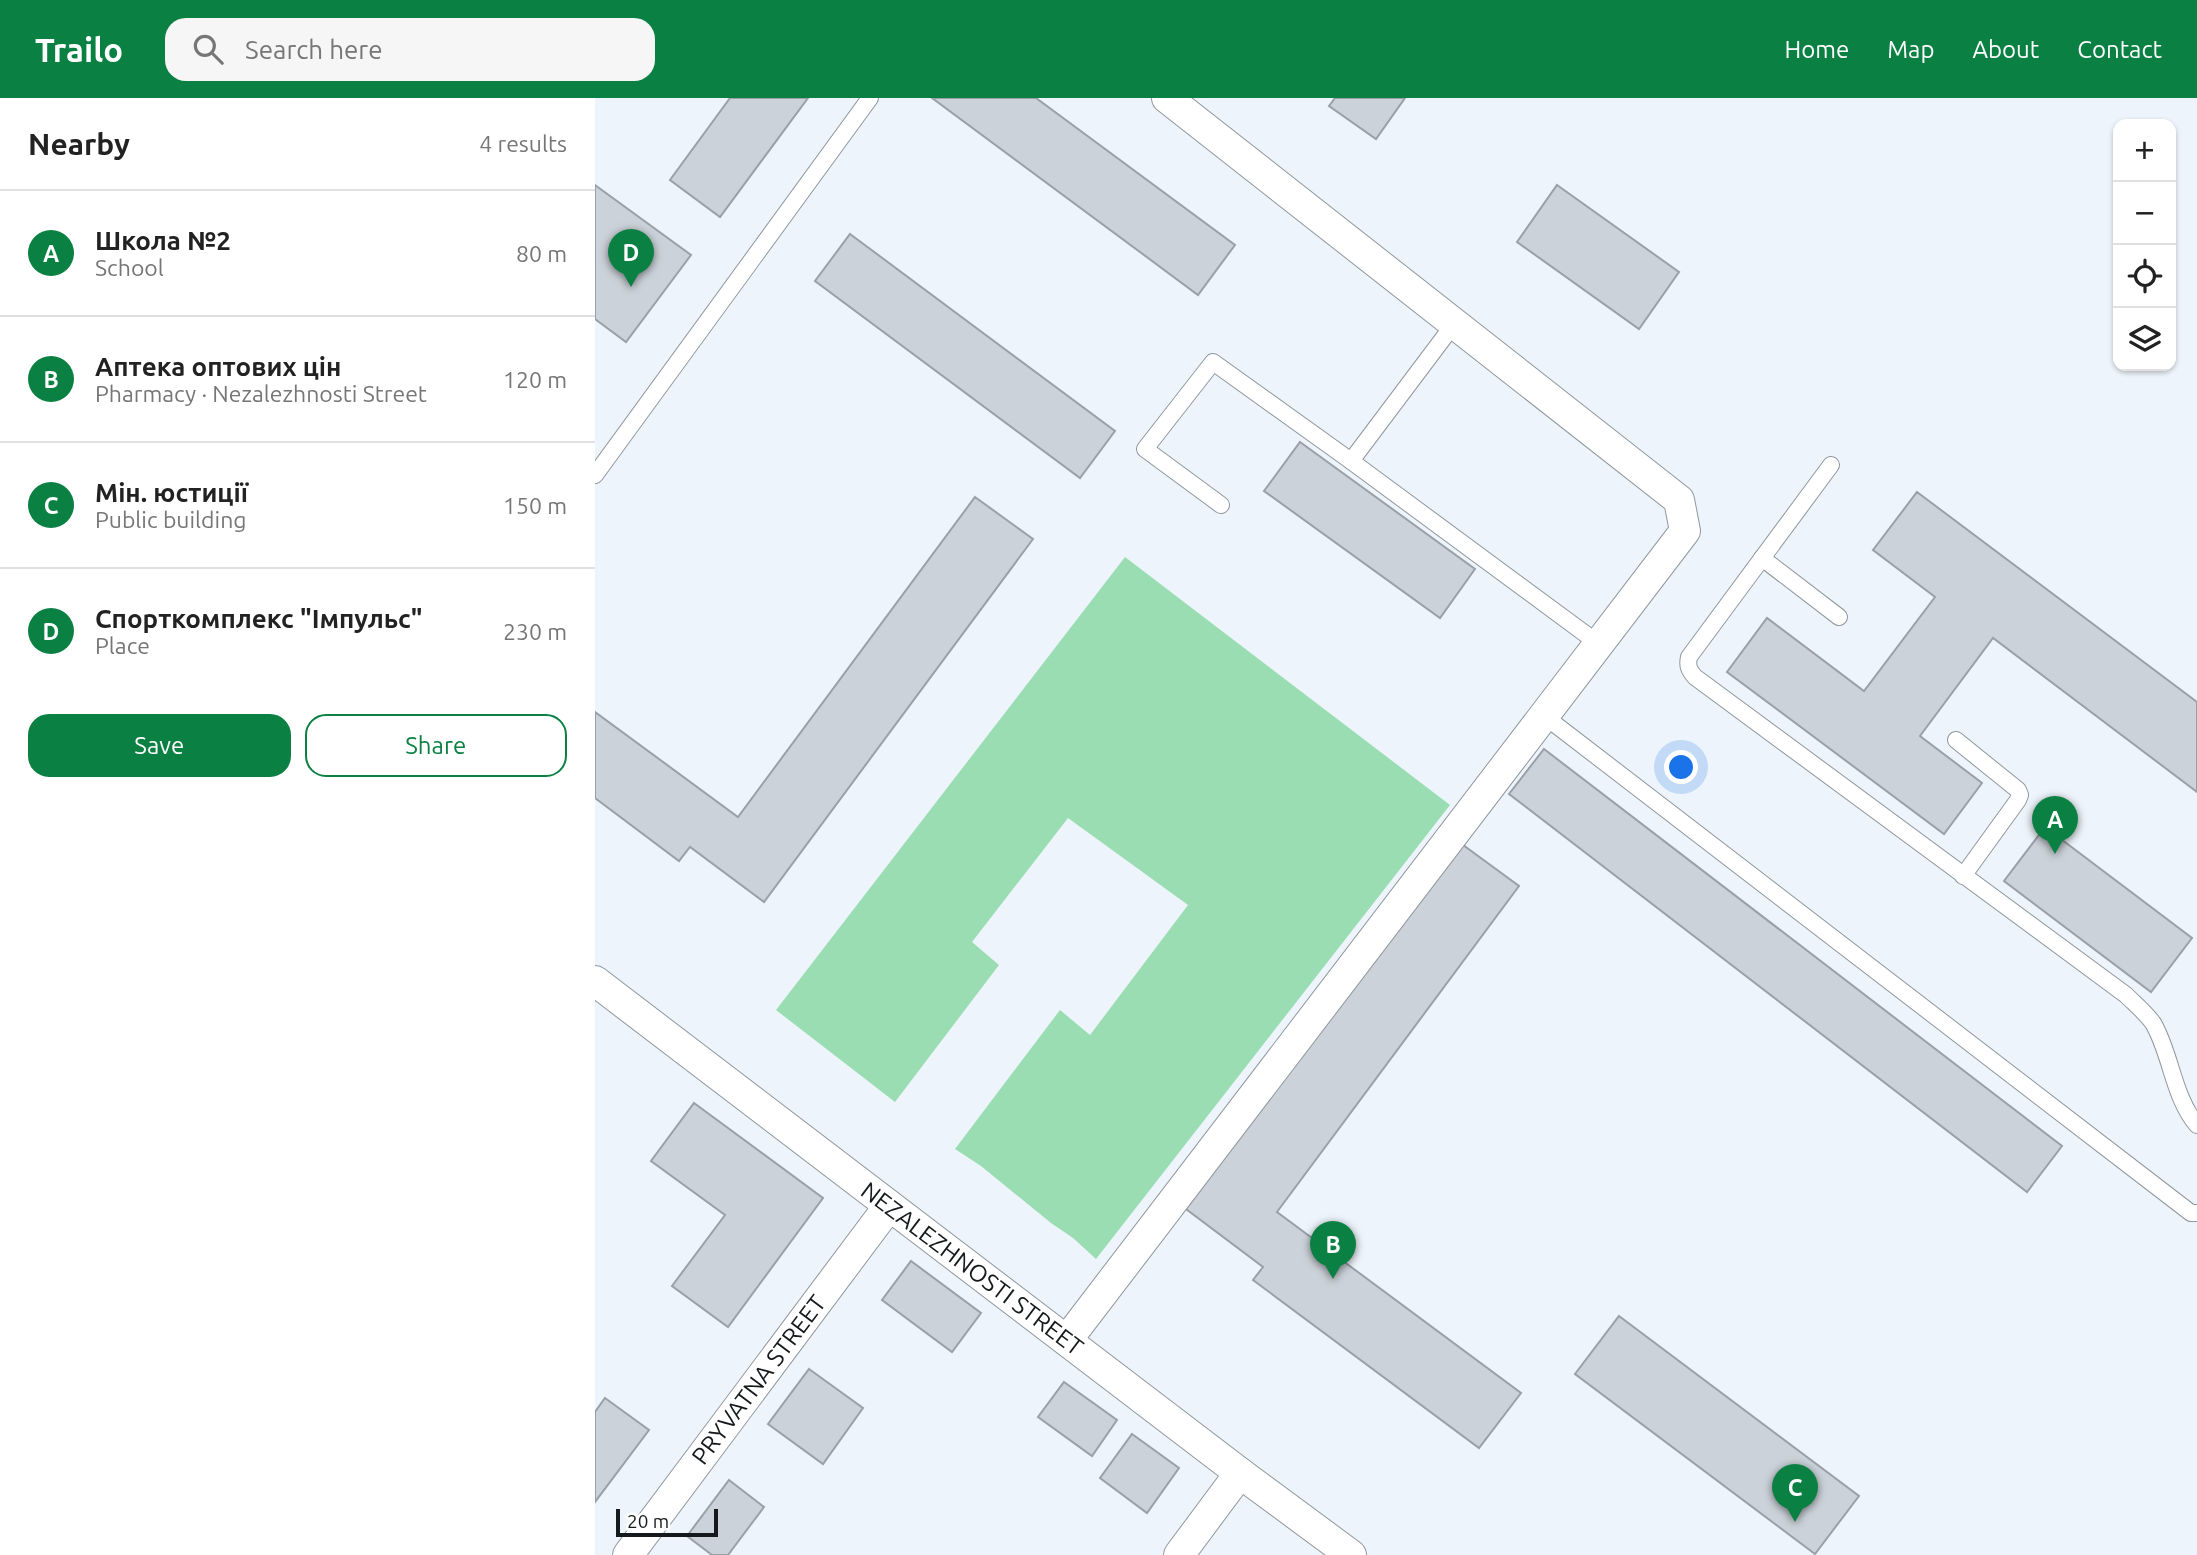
<!DOCTYPE html>
<meta charset="utf-8">
<style>
:root{--surface:#fff;--page:#f6f6f6;--text:#222;--muted:#767676;--line:#e0e0e0;--accent:#0b8043}
body{margin:0;font-family:Ubuntu,sans-serif;background:var(--page);color:var(--text)}
.controls{position:absolute;right:21px;top:21px;display:grid;overflow:hidden;border-radius:14px;box-shadow:0 2px 5px #0004}
.controls button{width:63px;height:63px;display:grid;place-items:center;padding:0;border:0;border-bottom:2px solid var(--line);background:var(--surface);color:var(--text);font:35px sans-serif}
.scale{position:absolute;left:21px;bottom:18px;width:102px;box-sizing:border-box;padding-left:7px;border:4px solid #16191b;border-top:0;font-size:19px;line-height:24px;white-space:nowrap;color:#16191b;-webkit-text-stroke:5px #fff;paint-order:stroke}
.you{position:absolute;left:1087px;top:670px;width:24px;height:24px;margin:-18px;border:5px solid #fff;border-radius:50%;background:#1a73e8;box-shadow:0 0 0 10px #1a73e833}
.badge{display:grid;place-items:center;width:46px;height:46px;border-radius:50%;background:var(--accent);color:#fff;font-size:23px;font-weight:700}
.pin{position:absolute;translate:-50% -58px;filter:drop-shadow(0 2px 4px #0008)}
.pin::after{content:'';position:absolute;top:37px;width:24px;height:21px;background:inherit;clip-path:polygon(0 0,100% 0,50% 100%)}
.list{margin:0;padding:0;list-style:none}
h2{display:flex;justify-content:space-between;align-items:center;height:91px;margin:0;padding:0 28px;font-size:30px}
h2 small{font-size:23px;font-weight:400;color:var(--muted)}
.list li{display:grid;grid-template-columns:46px 1fr auto;gap:21px;align-items:center;box-sizing:border-box;height:126px;padding:0 28px;border-top:2px solid var(--line)}
.list b{display:block;font-size:26px;white-space:nowrap}
.list p{margin:0;font-size:23px;white-space:nowrap;color:var(--muted)}
.list em{font-size:23px;font-style:normal;color:var(--muted)}
.actions{display:flex;gap:14px;padding:21px 28px}
.actions a{flex:1;padding:16px 0;border:2px solid var(--accent);border-radius:21px;text-align:center;font-size:24px;color:var(--accent)}
.actions .main{background:var(--accent);color:#fff}
.icon{flex:none;width:38px;height:38px;fill:none;stroke:currentColor;stroke-width:2;stroke-linecap:round;stroke-linejoin:round}
.map{position:relative;flex:none;width:1602px;height:1457px;overflow:hidden}
header{display:flex;align-items:center;gap:42px;box-sizing:border-box;height:98px;padding:0 35px;background:var(--accent);color:#fff}
header strong{font-size:33px}
nav{display:flex;gap:38px;margin-inline-start:auto;font-size:24px}
.search{width:490px;height:63px;background:var(--page);display:flex;align-items:center;gap:18px;box-sizing:border-box;padding:0 24px;border-radius:21px;color:var(--muted);font-size:26px}
main{display:flex}
aside{flex:1;background:var(--surface)}
.map>svg:first-child{display:block}
</style>
<header>
<strong>Trailo</strong>
<div class="search"><svg class="icon" aria-label="search" viewBox="0 0 24 24"><circle cx="10" cy="10" r="6"/><path d="M15 15l6 6"/></svg>Search here</div>
<nav><a>Home</a><a>Map</a><a>About</a><a>Contact</a></nav>
</header>
<main>
<aside>
<h2>Nearby<small>4 results</small></h2>
<ul class="list">
<li><span class="badge">A</span><div><b>Школа №2</b><p>School</p></div><em>80 m</em></li>
<li><span class="badge">B</span><div><b>Аптека оптових цін</b><p>Pharmacy · Nezalezhnosti Street</p></div><em>120 m</em></li>
<li><span class="badge">C</span><div><b>Мін. юстиції</b><p>Public building</p></div><em>150 m</em></li>
<li><span class="badge">D</span><div><b>Спорткомплекс &quot;Імпульс&quot;</b><p>Place</p></div><em>230 m</em></li>
</ul>
<div class="actions"><a class="main">Save</a><a>Share</a></div>
</aside>
<div class="map">
<svg width="1602" height="1457" viewBox="0 0 1602 1457">
<rect width="100%" height="100%" fill="#edf4fb"/>
<!-- green -->
<path fill="#9addb3" d="M530 459 855 707 501 1161 478 1140 456 1125 386 1068 360 1051 465 912 495 937 593 807 473 720 377 844 404 867 300 1004 181 912Z"/>
<!-- building -->
<g fill="#cbd2d9" stroke="#9aa0a7" stroke-width="2">
<path d="M135 0H213L125 119 75 82Z"/>
<path d="M337 0H441L640 147 603 197Z"/>
<path d="M740 0H810L781 41 734 8Z"/>
<path d="M0 87 96 157 31 244 0 221Z"/>
<path d="M962 87 1084 174 1044 231 922 144Z"/>
<path d="M255 136 520 333 485 380 220 183Z"/>
<path d="M705 344 880 471 845 520 669 393Z"/>
<path d="M1322 394 1602 604V694L1398 540 1325 638 1387 685 1349 736 1132 574 1172 520 1269 593 1340 499 1278 452Z"/>
<path d="M380 399 438 441 169 804 95 749 84 763 0 700V614L143 719Z"/>
<path d="M949 651 1467 1048 1432 1094 914 696Z"/>
<path d="M1450 729 1597 840 1556 894 1409 783Z"/>
<path d="M864 744 924 788 682 1114 926 1295 884 1350 658 1182 668 1169 591 1111Z"/>
<path d="M99 1005 228 1100 133 1229 77 1188 130 1117 56 1063Z"/>
<path d="M316 1163 386 1215 357 1254 287 1202Z"/>
<path d="M1024 1218 1264 1398 1220 1456 980 1276Z"/>
<path d="M214 1271 268 1310 228 1366 173 1326Z"/>
<path d="M469 1284 522 1322 497 1358 443 1319Z"/>
<path d="M10 1300 54 1332 0 1404V1314Z"/>
<path d="M537 1336 584 1370 552 1415 505 1380Z"/>
<path d="M134 1382 169 1409 133 1457H117L92 1438Z"/>
</g>
<g fill="none" stroke-linecap="round" stroke-linejoin="round">
<!-- lane casing -->
<g stroke="#90979d" stroke-width="18">
<g id="lane">
<path d="M859 226 756 363 1004 546"/>
<path d="M1236 367 1094 559C1092 568 1094 572 1100 579L1531 897C1540 906 1550 914 1558 925 1576 955 1578 999 1602 1027"/>
<path d="M0 377 275 0"/>
<path d="M626 407 550 351 618 264 756 363"/>
<path d="M1167 460 1244 519"/>
<path d="M948 617 1596 1115H1602"/>
<path d="M1361 642 1423 692 1425 697 1423 702 1368 778"/>
</g>
</g>
<!-- street casing -->
<g stroke="#90979d" stroke-width="32">
<g id="street">
<path d="M0 883 645 1375 756 1457"/>
<path d="M472 1242 1090 433 1084 402 572 0"/>
<path d="M33 1457 294 1108"/>
<path d="M584 1457 645 1375"/>
</g>
</g>
<!-- lane -->
<use href="#lane" stroke="#fff" stroke-width="16"/>
<!-- street -->
<use href="#street" stroke="#fff" stroke-width="30"/>
</g>
<g text-anchor="middle" stroke-width="5" stroke-linejoin="round" paint-order="stroke">
<!-- street labels -->
<g font-size="24" fill="#16191b" stroke="#fff">
<text transform="translate(377 1171) rotate(37)" y="8">NEZALEZHNOSTI STREET</text>
<text transform="translate(164 1282) rotate(-53)" y="8">PRYVATNA STREET</text>
</g>
</g>
</svg>
<div class="controls">
<button>+</button>
<button>−</button>
<button><svg class="icon" aria-label="locate" viewBox="0 0 24 24"><circle cx="12" cy="12" r="6"/><path d="M12 2v4M12 18v4M2 12h4M18 12h4"/></svg></button>
<button><svg class="icon" aria-label="layers" viewBox="0 0 24 24"><path d="M12 4l9 5-9 5-9-5zM3 14l9 5 9-5"/></svg></button>
</div>
<div class="scale">20 m</div>
<div class="you"></div>
<div class="pin badge" style="left:1460px;top:756px">A</div>
<div class="pin badge" style="left:738px;top:1181px">B</div>
<div class="pin badge" style="left:1200px;top:1424px">C</div>
<div class="pin badge" style="left:36px;top:189px">D</div>
</div>
</main>
